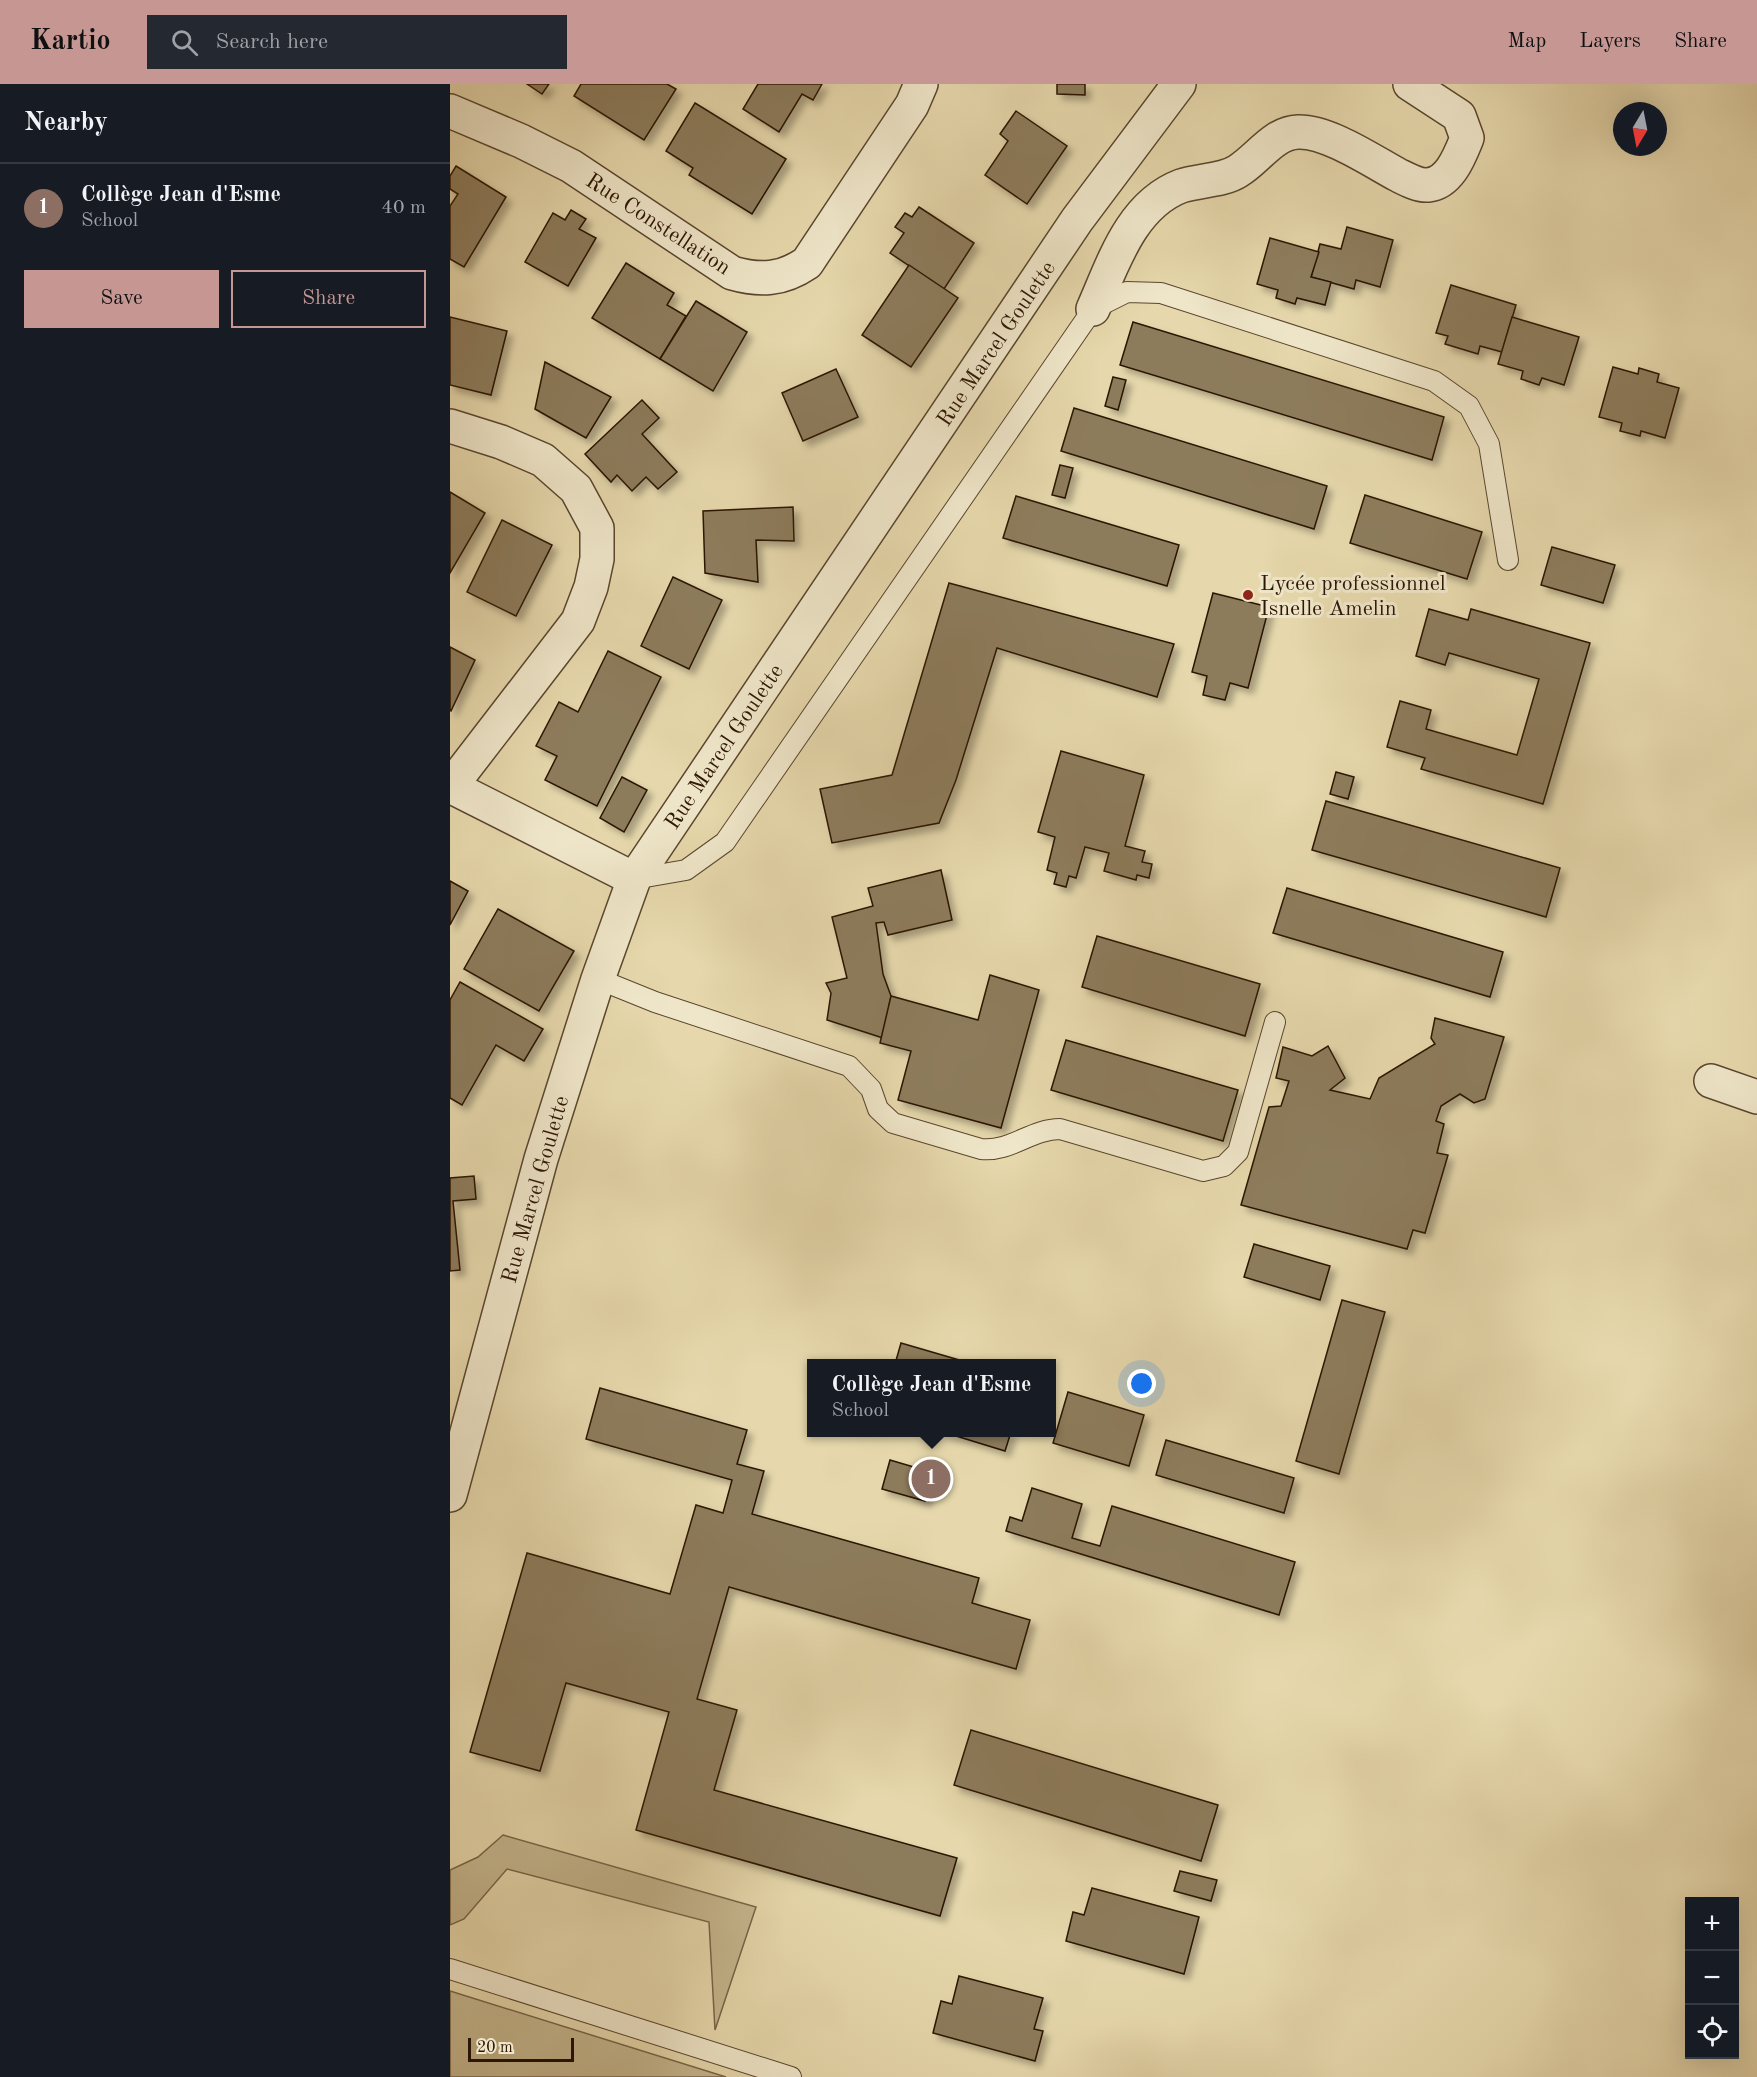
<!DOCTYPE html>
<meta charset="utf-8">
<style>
:root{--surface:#171b24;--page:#242831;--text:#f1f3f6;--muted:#9ea1a6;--line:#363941;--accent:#c59692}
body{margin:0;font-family:"Old Standard TT",serif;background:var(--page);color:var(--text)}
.controls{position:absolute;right:18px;bottom:18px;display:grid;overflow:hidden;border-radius:0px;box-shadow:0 6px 24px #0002}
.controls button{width:54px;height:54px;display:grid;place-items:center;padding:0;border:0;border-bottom:2px solid var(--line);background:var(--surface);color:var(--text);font:30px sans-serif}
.compass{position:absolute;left:1163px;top:18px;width:54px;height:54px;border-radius:50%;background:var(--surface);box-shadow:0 6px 24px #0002;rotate:190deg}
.scale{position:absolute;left:18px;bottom:15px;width:106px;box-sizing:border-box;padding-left:6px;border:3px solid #2c1604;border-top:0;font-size:16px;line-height:21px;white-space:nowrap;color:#2c1604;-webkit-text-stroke:4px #efe6c9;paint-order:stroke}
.you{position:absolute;left:692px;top:1300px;width:21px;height:21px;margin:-15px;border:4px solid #fff;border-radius:50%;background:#1a73e8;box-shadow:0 0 0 9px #1a73e833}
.badge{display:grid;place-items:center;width:39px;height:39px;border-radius:50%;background:var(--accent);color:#fff;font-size:20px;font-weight:700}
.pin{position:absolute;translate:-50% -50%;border:3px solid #fff;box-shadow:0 2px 6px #0006}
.popup{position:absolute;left:357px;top:1275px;width:249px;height:78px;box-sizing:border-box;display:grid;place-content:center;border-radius:0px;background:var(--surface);filter:drop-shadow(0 2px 4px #0005);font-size:20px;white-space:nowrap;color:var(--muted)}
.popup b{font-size:22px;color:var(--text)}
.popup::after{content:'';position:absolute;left:50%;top:100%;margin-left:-12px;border:12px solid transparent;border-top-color:var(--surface)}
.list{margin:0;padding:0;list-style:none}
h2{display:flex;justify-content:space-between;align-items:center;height:78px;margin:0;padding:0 24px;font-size:26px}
h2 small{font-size:20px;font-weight:400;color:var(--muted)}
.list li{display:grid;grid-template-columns:39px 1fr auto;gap:18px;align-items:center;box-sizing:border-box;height:90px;padding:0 24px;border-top:2px solid var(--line)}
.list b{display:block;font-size:22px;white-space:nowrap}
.list p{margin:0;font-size:20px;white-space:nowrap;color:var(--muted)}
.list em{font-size:20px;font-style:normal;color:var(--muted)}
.actions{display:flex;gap:12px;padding:18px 24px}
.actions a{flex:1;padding:14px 0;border:2px solid var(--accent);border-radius:0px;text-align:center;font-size:21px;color:var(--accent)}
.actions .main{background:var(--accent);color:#111}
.icon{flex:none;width:33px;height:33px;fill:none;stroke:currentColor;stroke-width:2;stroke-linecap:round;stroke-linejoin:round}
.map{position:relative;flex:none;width:1307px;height:1993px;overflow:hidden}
header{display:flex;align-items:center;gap:36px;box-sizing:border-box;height:84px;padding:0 30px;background:var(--accent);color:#111}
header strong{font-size:28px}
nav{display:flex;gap:33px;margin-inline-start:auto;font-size:21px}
.search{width:420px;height:54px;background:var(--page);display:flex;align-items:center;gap:15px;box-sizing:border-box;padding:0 21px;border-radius:0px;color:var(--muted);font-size:22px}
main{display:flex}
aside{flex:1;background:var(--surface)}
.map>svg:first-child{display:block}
</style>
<header>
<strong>Kartio</strong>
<div class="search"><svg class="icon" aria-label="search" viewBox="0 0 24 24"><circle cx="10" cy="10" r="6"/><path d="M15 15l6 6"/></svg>Search here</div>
<nav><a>Map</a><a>Layers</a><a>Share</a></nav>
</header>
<main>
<aside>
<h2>Nearby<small></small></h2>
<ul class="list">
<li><span class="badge" style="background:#8d6e63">1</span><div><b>Collège Jean d'Esme</b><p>School</p></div><em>40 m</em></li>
</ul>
<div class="actions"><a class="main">Save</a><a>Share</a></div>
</aside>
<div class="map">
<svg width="1307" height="1993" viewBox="0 0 1307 1993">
<defs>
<filter id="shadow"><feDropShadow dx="5.5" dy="5.5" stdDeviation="3" flood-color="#0004"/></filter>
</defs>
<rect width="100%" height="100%" fill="#e6d8ac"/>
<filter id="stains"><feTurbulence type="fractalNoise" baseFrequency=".00333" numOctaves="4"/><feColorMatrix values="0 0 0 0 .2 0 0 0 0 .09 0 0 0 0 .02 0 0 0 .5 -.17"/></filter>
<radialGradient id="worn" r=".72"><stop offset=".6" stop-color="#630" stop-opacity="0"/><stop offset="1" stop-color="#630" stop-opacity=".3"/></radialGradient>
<!-- green -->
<g fill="#c6b78f" stroke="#79664a" stroke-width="1.5">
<path d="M53 1751 306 1823 265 1946 259 1838 57 1785 14 1835 0 1841V1786L28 1773Z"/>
<path d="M0 1907 276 1993H0Z"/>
</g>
<!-- building -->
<g fill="#8d7b5b" stroke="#2c1604" stroke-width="1.5" filter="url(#shadow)">
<path d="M77 0H99L92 10Z"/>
<path d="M217 0 226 5 194 56 124 12 131 0Z"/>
<path d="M308 0H372L363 16 352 10 329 48 293 25Z"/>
<path d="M607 0H635V11L607 10Z"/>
<path d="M245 19 336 75 302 130 239 91 243 84 216 67Z"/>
<path d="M566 27 617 62 577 120 535 91 558 57 550 50Z"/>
<path d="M6 82 56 113 14 183 0 175V122L8 110 0 105V92Z"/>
<path d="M469 123 524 159 494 205 440 169 454 149 445 143 455 129 462 133Z"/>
<path d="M121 126 136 135 129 145 146 154 118 202 75 178 103 129 115 136Z"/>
<path d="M897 143 943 156 930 203 906 196 904 205 861 193 870 160 891 165Z"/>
<path d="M820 154 869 168 861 193 881 198 875 221 847 214 845 220 826 214 828 206 807 200Z"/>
<path d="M176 179 224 209 217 221 236 232 210 275 142 234Z"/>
<path d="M459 181 508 214 461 283 412 251Z"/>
<path d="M1001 201 1066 221 1052 268 1030 262 1028 270 995 260 998 252 986 249Z"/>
<path d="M246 217 297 248 263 307 210 275Z"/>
<path d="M0 233 57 247 41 311 0 301Z"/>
<path d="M1062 233 1129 253 1114 301 1092 294 1089 301 1071 295 1073 287 1048 280Z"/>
<path d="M683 238 994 333 982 376 670 281Z"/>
<path d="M95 278 161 313 136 354 85 325Z"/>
<path d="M1163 283 1188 290 1189 284 1209 290 1207 298 1229 304 1215 354 1191 347 1190 352 1170 347 1172 339 1149 333Z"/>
<path d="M386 285 408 333 353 357 332 309Z"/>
<path d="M663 293 676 296 668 326 655 322Z"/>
<path d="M192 316 209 334 192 350 227 388 208 405 196 393 182 407 167 391 161 398 135 370Z"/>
<path d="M624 324 877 402 864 445 611 367Z"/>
<path d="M610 381 623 384 615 414 602 411Z"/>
<path d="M0 408 35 429 0 489Z"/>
<path d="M915 411 1032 448 1017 495 900 459Z"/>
<path d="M566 412 729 461 717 502 553 454Z"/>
<path d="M343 423 344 457 306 456 308 498 255 489 253 427Z"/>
<path d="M52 436 102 461 66 532 17 508Z"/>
<path d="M1102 463 1165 481 1153 519 1091 501Z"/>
<path d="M223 493 272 516 239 585 191 562Z"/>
<path d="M499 499 724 560 707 613 547 564 506 696 489 739 382 759 370 705 442 691Z"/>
<path d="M763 509 819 523 798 604 780 599 775 616 753 611 757 592 742 588Z"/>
<path d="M979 525 1018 536 1021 525 1140 559 1093 720 971 685 975 674 937 663 950 617 981 626 976 645 1067 671 1089 595 999 569 995 581 966 572Z"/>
<path d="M0 563 25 576 1 627 0 626Z"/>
<path d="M158 567 211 593 147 722 95 696 107 672 86 662 109 618 128 628Z"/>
<path d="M611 667 694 691 675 762 695 767 692 778 702 780 699 794 687 791 686 796 654 787 659 769 635 763 626 794 619 792 616 803 604 800 607 789 597 786 605 753 588 748Z"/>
<path d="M886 688 904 693 898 715 880 710Z"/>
<path d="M172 693 197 706 174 748 150 734Z"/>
<path d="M876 717 1110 784 1096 833 862 766Z"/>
<path d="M491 786 502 836 438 851 434 838 426 839 433 890 441 912 433 954 377 936 381 909 376 899 397 894 382 833 423 822 418 804Z"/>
<path d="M0 797 18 807 0 841Z"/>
<path d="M837 804 1053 868 1040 913 823 849Z"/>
<path d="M48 825 124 867 89 927 14 885Z"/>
<path d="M647 852 810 900 795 952 632 903Z"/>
<path d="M540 891 589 906 551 1044 448 1016 461 967 430 959 441 912 528 936Z"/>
<path d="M10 898 93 945 74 977 46 961 12 1021 0 1014V916Z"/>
<path d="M985 934 1054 953 1035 1015 1024 1019 1010 1010 991 1022 986 1037 994 1040 987 1069 998 1071 975 1149 963 1146 957 1165 791 1121 819 1023 831 1022 839 997 826 994 833 963 862 972 878 962 895 994 880 1006 920 1015 929 994 985 960 981 954Z"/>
<path d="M616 956 788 1006 773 1057 601 1006Z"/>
<path d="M24 1092 26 1115 3 1117 10 1186 0 1187V1094Z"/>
<path d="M804 1160 880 1182 870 1216 794 1193Z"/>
<path d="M892 1216 935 1228 889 1390 846 1377Z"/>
<path d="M451 1259 523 1280H445Z"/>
<path d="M150 1304 297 1346 287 1380 314 1387 302 1430 529 1494 522 1519 580 1536 566 1585 279 1503 247 1615 287 1626 264 1706 507 1774 490 1832 186 1746 219 1628 116 1599 90 1687 20 1668 77 1469 220 1510 246 1421 273 1429 282 1396 136 1355Z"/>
<path d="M618 1308 694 1331 679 1382 603 1359Z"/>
<path d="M493 1348H561L555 1367Z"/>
<path d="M716 1356 844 1394 834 1429 706 1391Z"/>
<path d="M440 1376 484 1389 475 1417 432 1405Z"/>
<path d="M582 1404 632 1420 622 1454 650 1462 662 1422 845 1478 829 1531 556 1447 560 1433 572 1437Z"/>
<path d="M521 1646 768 1721 751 1777 504 1701Z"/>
<path d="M730 1787 767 1796 761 1817 724 1807Z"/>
<path d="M642 1804 749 1833 734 1890 616 1857 623 1828 634 1831Z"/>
<path d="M509 1892 593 1914 584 1945 593 1947 585 1977 483 1949 491 1917 502 1920Z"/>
</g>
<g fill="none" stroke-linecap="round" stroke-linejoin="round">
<!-- service casing -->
<g stroke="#5a462e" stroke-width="22">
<g id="service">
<path d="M184 795 236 786 275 758 643 225 677 208 711 209 984 297 1019 322 1039 360 1058 476"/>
<path d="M148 895 205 918 399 982 421 1005 428 1025 443 1039 531 1065C561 1068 581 1045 610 1045L753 1087 774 1082 788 1068 825 938"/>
<path d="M0 1885 341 1993"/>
</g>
</g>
<!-- minor casing -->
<g stroke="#5a462e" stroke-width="36">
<g id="minor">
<path d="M0 27 71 57 121 82 282 189C310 197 332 196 357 179L462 21 471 0"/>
<path d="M643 225C663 180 681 121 731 102 749 96 773 97 788 87 809 74 823 49 848 48 878 47 922 77 948 91 956 95 969 102 978 101 1000 99 1010 71 1017 54L1009 32 960 0"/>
<path d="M0 342 51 358 93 376 126 405 147 444V475L141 503 128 537 1 702"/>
<path d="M0 702 184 795"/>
<path d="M1261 997 1307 1013"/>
<path d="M0 1411 91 1075 148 895 184 795 627 136 729 0"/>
</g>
</g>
<!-- service -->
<use href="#service" stroke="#efe6c9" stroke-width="20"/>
<!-- minor -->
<use href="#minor" stroke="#efe6c9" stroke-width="33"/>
</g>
<!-- markers -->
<circle fill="#8f2418" stroke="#efe6c9" stroke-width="2" cx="798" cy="511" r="6"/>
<g text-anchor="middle" stroke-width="6" stroke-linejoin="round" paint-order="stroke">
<!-- street labels -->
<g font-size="22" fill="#2c1604" stroke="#efe6c9">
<text transform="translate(209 139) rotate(33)" y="8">Rue Constellation</text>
<text transform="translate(545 259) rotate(-56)" y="8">Rue Marcel Goulette</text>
<text transform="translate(273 662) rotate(-56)" y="8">Rue Marcel Goulette</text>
<text transform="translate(84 1105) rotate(-74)" y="8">Rue Marcel Goulette</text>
</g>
<!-- poi labels -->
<g font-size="22" fill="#2c1604" stroke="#efe6c9" text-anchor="start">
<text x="810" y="506">Lycée professionnel<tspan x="810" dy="25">Isnelle Amelin</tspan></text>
</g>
</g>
<rect width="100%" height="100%" filter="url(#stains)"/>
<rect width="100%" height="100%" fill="url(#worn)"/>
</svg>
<div class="controls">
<button>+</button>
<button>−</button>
<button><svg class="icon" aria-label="locate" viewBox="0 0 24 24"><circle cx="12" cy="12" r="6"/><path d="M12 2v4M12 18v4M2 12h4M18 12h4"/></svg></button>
</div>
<svg class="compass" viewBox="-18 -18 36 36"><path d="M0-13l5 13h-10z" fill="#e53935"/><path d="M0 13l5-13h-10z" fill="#9ea1a6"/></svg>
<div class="scale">20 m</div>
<div class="you"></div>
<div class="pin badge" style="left:481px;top:1395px;background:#8d6e63">1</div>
<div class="popup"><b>Collège Jean d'Esme</b>School</div>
</div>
</main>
